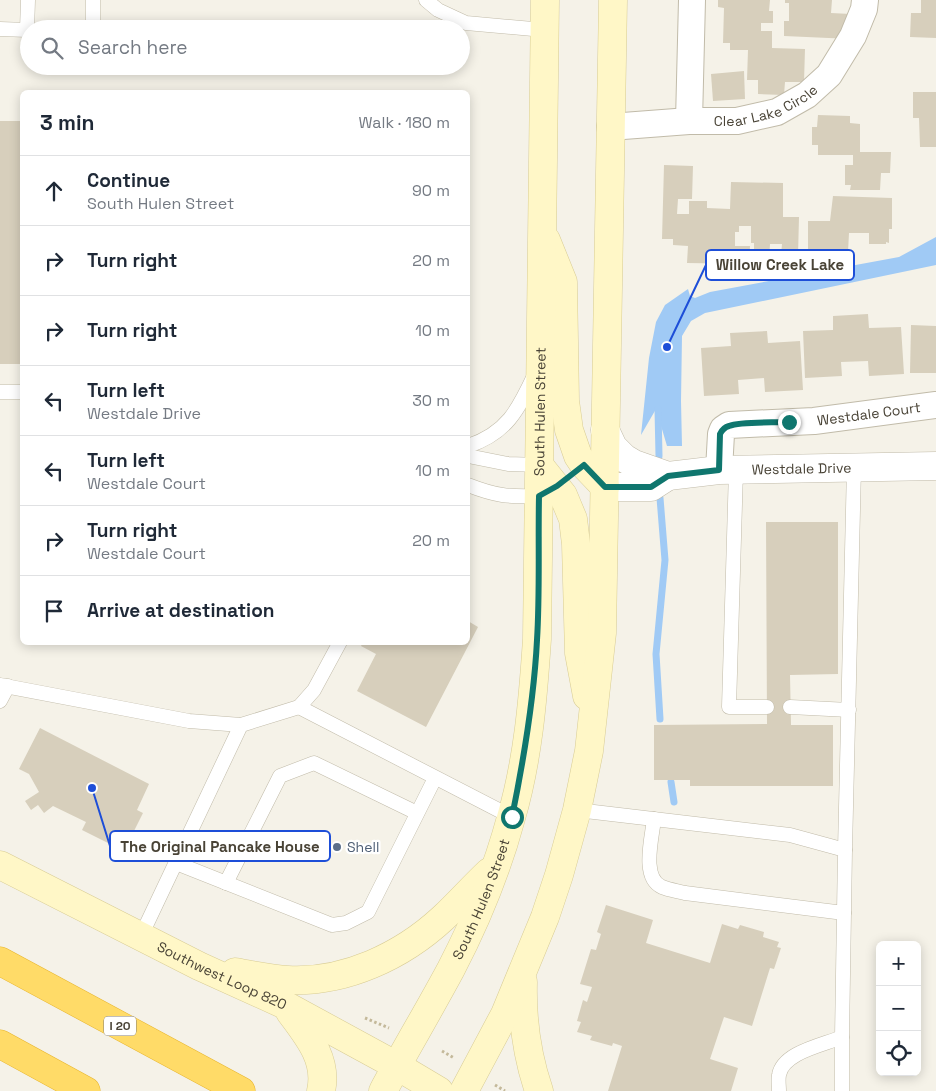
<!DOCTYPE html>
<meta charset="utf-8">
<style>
:root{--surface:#fff;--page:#f2f2f3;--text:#1f2937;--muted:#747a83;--line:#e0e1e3}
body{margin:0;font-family:"Space Grotesk",sans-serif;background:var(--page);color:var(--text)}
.controls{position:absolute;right:15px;bottom:15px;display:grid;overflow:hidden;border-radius:8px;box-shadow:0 2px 12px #0003}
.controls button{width:45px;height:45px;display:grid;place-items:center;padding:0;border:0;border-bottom:1px solid var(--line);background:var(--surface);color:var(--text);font:25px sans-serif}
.stop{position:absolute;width:15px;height:15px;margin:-11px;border:4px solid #0f766e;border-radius:50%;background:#fff}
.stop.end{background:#0f766e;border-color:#fff;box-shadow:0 1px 5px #0008}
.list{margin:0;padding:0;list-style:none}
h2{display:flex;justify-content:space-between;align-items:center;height:65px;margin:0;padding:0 20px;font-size:21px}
h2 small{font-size:16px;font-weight:400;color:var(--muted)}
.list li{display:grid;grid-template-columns:32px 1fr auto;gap:15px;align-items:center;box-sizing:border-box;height:70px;padding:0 20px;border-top:1px solid var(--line)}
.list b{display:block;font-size:19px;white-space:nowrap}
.list p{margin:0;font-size:16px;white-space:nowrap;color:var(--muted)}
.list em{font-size:16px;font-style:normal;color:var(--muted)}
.icon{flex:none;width:28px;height:28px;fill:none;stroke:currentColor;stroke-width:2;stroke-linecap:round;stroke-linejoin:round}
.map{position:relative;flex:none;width:936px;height:1091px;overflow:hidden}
.search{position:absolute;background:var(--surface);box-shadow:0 2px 12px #0003;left:20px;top:20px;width:450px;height:55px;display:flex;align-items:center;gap:12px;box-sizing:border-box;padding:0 18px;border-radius:28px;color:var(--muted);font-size:19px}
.panel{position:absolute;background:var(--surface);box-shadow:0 2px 12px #0003;left:20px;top:90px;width:450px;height:555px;border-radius:8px}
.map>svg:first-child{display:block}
</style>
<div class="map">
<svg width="936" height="1091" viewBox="0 0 936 1091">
<rect width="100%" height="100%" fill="#f5f2e8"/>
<!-- water -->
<path fill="#a0caf5" d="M936 237V265L705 313 691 321 682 336 681 401 682 446H667L656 409 641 435 649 358 656 322 665 305 688 289 690 296 695 298 710 292 899 257Z"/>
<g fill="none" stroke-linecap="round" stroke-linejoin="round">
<!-- stream -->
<g stroke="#a0caf5" stroke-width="7">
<path d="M658 409 659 456"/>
<path d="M660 719 656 654 665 560 660 498"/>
<path d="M671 782 674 802"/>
</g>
</g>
<!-- building -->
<g fill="#d7cfbc">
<path d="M718 0H770L769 11H773V23H761V31H772V48L805 49 804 82H785L784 95 758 94V80H747L748 50H730V43H723L724 8 718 7Z"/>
<path d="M785 0H832L831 13 851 14V39L784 36V21H789V3H785Z"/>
<path d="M921 0H936V38L910 37 911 13H921Z"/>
<path d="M744 71 745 99 713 101 711 74Z"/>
<path d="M913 92H936V147H920L919 118H913Z"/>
<path d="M818 115 850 116V123L860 124V152H891L890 173H881L880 190H850L851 185H845V165H853V155H818V145H812V127H817Z"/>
<rect x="0" y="121" width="22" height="243"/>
<path d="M664 165 693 166 692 199H678L677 214H689V201H707V208L730 209 731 182 783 183V217H799L798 256 781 255 782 244H770L769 261H754V243H751V226H739V232H735V246H750L749 264 687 263 688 246 673 245V239H662Z"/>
<path d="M833 196 892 198V229H889V243L886 242V244H869V233H849L848 252 808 251V221H830Z"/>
<path d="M868 314 869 328 901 327 904 374 869 376 868 361 841 362 842 376 805 378 803 331 833 330V316Z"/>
<path d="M911 325 936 326V373H910Z"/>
<path d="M767 331 768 343 800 341 803 390 765 392 764 378 738 380 739 394 704 396 701 348 731 346 730 333Z"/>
<path d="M766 522H838V674L790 675 791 725H833V786H690V780H654V725L767 724Z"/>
<path d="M468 621 478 627 426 727 357 691 376 654 361 646 363 642H468Z"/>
<path d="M40 728 149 784 137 810 143 813 124 851 82 830 86 822 53 806 44 813 38 805 31 810 25 801 39 792 29 774 19 769Z"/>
<path d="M606 905 653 920 646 943 710 963 722 924 738 929 740 925 764 932 763 937 779 942 777 947 781 948 774 969 770 968 752 1026 724 1017 710 1059 738 1068 731 1091H608L622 1046 613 1043 612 1046 590 1040 592 1036 577 1032 581 1022 577 1021 583 1000 587 1002 592 987 580 984 591 949 596 950 601 934 597 932Z"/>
</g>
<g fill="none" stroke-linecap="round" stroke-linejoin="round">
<!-- service casing -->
<g stroke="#c1bba9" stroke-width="15">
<g id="service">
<path d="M93 0V29"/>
<path d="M426 0 438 10 466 23 544 30"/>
<path d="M0 29 27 30 28 0"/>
<path d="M0 392H22"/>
<path d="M468 446C507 433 518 410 534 376"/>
<path d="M468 456 508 464 539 465"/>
<path d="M736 470 729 707H767"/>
<path d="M468 485C496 496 508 497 539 496"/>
<path d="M0 685 189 721 241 725 299 707 314 690 340 642"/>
<path d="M0 701 8 686"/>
<path d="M299 707 512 817"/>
<path d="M790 707 849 710"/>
<path d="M577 810 790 835 845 850 842 1037C824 1045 783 1052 779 1075 778 1080 779 1086 779 1091"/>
<path d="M654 819C652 838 641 878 662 887 669 890 678 891 685 893L844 913"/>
<path d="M845 850 854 467"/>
<path d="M176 863 332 925 346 923 368 912 435 778"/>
<path d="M226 883 280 776 314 763 417 813"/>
<path d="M141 936 241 725"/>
<path d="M842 1091V1037"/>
</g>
</g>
<!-- minor casing -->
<g stroke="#c1bba9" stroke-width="28">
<g id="minor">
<path d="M689 121 692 0"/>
<path id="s1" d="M610 127 689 121H737L777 112 807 95 829 75 853 36 864 9 865 0"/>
<path id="s2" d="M719 470 721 434 723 429 729 425 814 421 936 405"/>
</g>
</g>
<!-- tertiary casing -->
<g stroke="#c1bba9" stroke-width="29">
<g id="tertiary">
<path id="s3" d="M605 430 613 447 624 458 634 464 668 476 719 470 936 466"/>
<path d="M605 487H651L668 476"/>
</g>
</g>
<!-- secondary casing -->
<g stroke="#d8cc94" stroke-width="29">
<g id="secondary">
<path d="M546 240 563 282 565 401 569 430 578 456 584 465 605 487"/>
<path d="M539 465 563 495 573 519 576 544 579 653 587 696"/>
<path id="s4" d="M0 865 199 966 285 1005 397 1066 439 1091"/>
<path d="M235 972C252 975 270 979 288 980 345 983 402 956 443 918 459 903 473 887 489 872"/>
<path d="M523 982C522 1019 527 1056 539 1091"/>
<path d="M290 1012C308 1036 328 1060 321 1091"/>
<path id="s5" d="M383 1091C405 1050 429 1010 451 969 476 921 497 870 511 818 528 760 533 699 537 639L545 0"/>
<path d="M464 1091 505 1014 545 917 559 875 577 810 589 751 602 633 613 0"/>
</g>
</g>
<!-- motorway casing -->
<g stroke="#e7b52f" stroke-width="29">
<g id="motorway">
<path d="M0 961 241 1091"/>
<path d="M0 1044 86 1091"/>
</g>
</g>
<!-- path -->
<g stroke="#c4b99a" stroke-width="3" stroke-dasharray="2.5 2.5" stroke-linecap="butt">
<path d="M365 1018 389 1028"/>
<path d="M442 1051 454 1058"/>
<path d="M495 1085 505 1091"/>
</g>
<!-- service -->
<use href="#service" stroke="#fff" stroke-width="14"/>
<!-- minor -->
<use href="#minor" stroke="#fff" stroke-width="26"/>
<!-- tertiary -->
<use href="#tertiary" stroke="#fff" stroke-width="28"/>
<!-- secondary -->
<use href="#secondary" stroke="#fff7c7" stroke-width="28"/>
<!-- motorway -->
<use href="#motorway" stroke="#ffdb68" stroke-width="28"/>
</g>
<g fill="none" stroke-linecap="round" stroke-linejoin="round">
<!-- route -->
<path stroke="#0f766e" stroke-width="6" d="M512 817C524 758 534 700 537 640 540 593 538 544 539 496L557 486 584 465 605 487H651L668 476 719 470 720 434C722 430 725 427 729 426 741 421 774 423 789 422"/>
</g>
<!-- markers -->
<circle fill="#5c6f8a" stroke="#fff" stroke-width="2" cx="337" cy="847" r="5"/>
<g text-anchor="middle" stroke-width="4.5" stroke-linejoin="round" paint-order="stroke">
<!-- shield labels -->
<rect fill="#fff" stroke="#807b72" stroke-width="1" x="104" y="1016.5" width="32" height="19" rx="4"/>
<g font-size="12" font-weight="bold" fill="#494336">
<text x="120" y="1030">I 20</text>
</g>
<!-- street labels -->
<g font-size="14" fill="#494336" stroke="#fff">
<text dy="5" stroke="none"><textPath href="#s1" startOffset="159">Clear Lake Circle</textPath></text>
<text dy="5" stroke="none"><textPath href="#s5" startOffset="711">South Hulen Street</textPath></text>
<text dy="5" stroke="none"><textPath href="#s2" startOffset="189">Westdale Court</textPath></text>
<text dy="5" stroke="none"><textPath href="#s3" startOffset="216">Westdale Drive</textPath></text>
<text dy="5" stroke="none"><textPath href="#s5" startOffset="216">South Hulen Street</textPath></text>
<text dy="5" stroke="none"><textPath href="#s4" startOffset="248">Southwest Loop 820</textPath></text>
</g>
<!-- service labels -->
<g font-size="14" fill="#4e5e75" stroke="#fff" text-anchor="start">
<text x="347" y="852">Shell</text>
</g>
</g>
<!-- callouts -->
<path fill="none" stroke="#1d4ed8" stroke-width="2" d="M667 347L706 265M92 788L110 846"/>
<g fill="#1d4ed8" stroke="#fff" stroke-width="2">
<circle cx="667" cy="347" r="5"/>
<circle cx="92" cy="788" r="5"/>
</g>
<g fill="#fff" stroke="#1d4ed8" stroke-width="2">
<rect x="706" y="250" width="148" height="30" rx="5"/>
<rect x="110" y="831" width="220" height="30" rx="5"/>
</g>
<g font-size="15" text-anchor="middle" font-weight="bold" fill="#494336">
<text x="780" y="270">Willow Creek Lake</text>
<text x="220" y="852">The Original Pancake House</text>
</g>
</svg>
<div class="controls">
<button>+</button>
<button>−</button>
<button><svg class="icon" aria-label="locate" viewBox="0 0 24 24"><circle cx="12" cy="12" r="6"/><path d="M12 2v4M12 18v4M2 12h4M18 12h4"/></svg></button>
</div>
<div class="stop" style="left:512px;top:817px"></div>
<div class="stop end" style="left:789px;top:422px"></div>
<div class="search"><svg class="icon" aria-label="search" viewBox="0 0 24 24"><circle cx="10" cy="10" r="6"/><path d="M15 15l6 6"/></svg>Search here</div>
<section class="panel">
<h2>3 min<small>Walk · 180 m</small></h2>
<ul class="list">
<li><svg class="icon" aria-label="ahead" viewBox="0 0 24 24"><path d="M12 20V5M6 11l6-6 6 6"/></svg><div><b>Continue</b><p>South Hulen Street</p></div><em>90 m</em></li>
<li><svg class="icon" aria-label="right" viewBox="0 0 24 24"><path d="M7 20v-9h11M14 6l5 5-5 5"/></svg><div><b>Turn right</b></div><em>20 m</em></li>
<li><svg class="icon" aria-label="right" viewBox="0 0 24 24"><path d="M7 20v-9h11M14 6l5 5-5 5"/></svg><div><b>Turn right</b></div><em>10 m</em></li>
<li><svg class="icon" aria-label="left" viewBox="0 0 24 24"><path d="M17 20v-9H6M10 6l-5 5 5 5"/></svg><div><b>Turn left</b><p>Westdale Drive</p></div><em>30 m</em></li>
<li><svg class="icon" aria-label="left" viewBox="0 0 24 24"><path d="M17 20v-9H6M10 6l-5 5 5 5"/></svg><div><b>Turn left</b><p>Westdale Court</p></div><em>10 m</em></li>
<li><svg class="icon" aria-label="right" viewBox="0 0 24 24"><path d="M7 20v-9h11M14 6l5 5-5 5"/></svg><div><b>Turn right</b><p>Westdale Court</p></div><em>20 m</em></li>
<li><svg class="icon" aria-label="arrive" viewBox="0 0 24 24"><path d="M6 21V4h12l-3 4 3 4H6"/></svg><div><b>Arrive at destination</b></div></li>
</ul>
</section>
</div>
